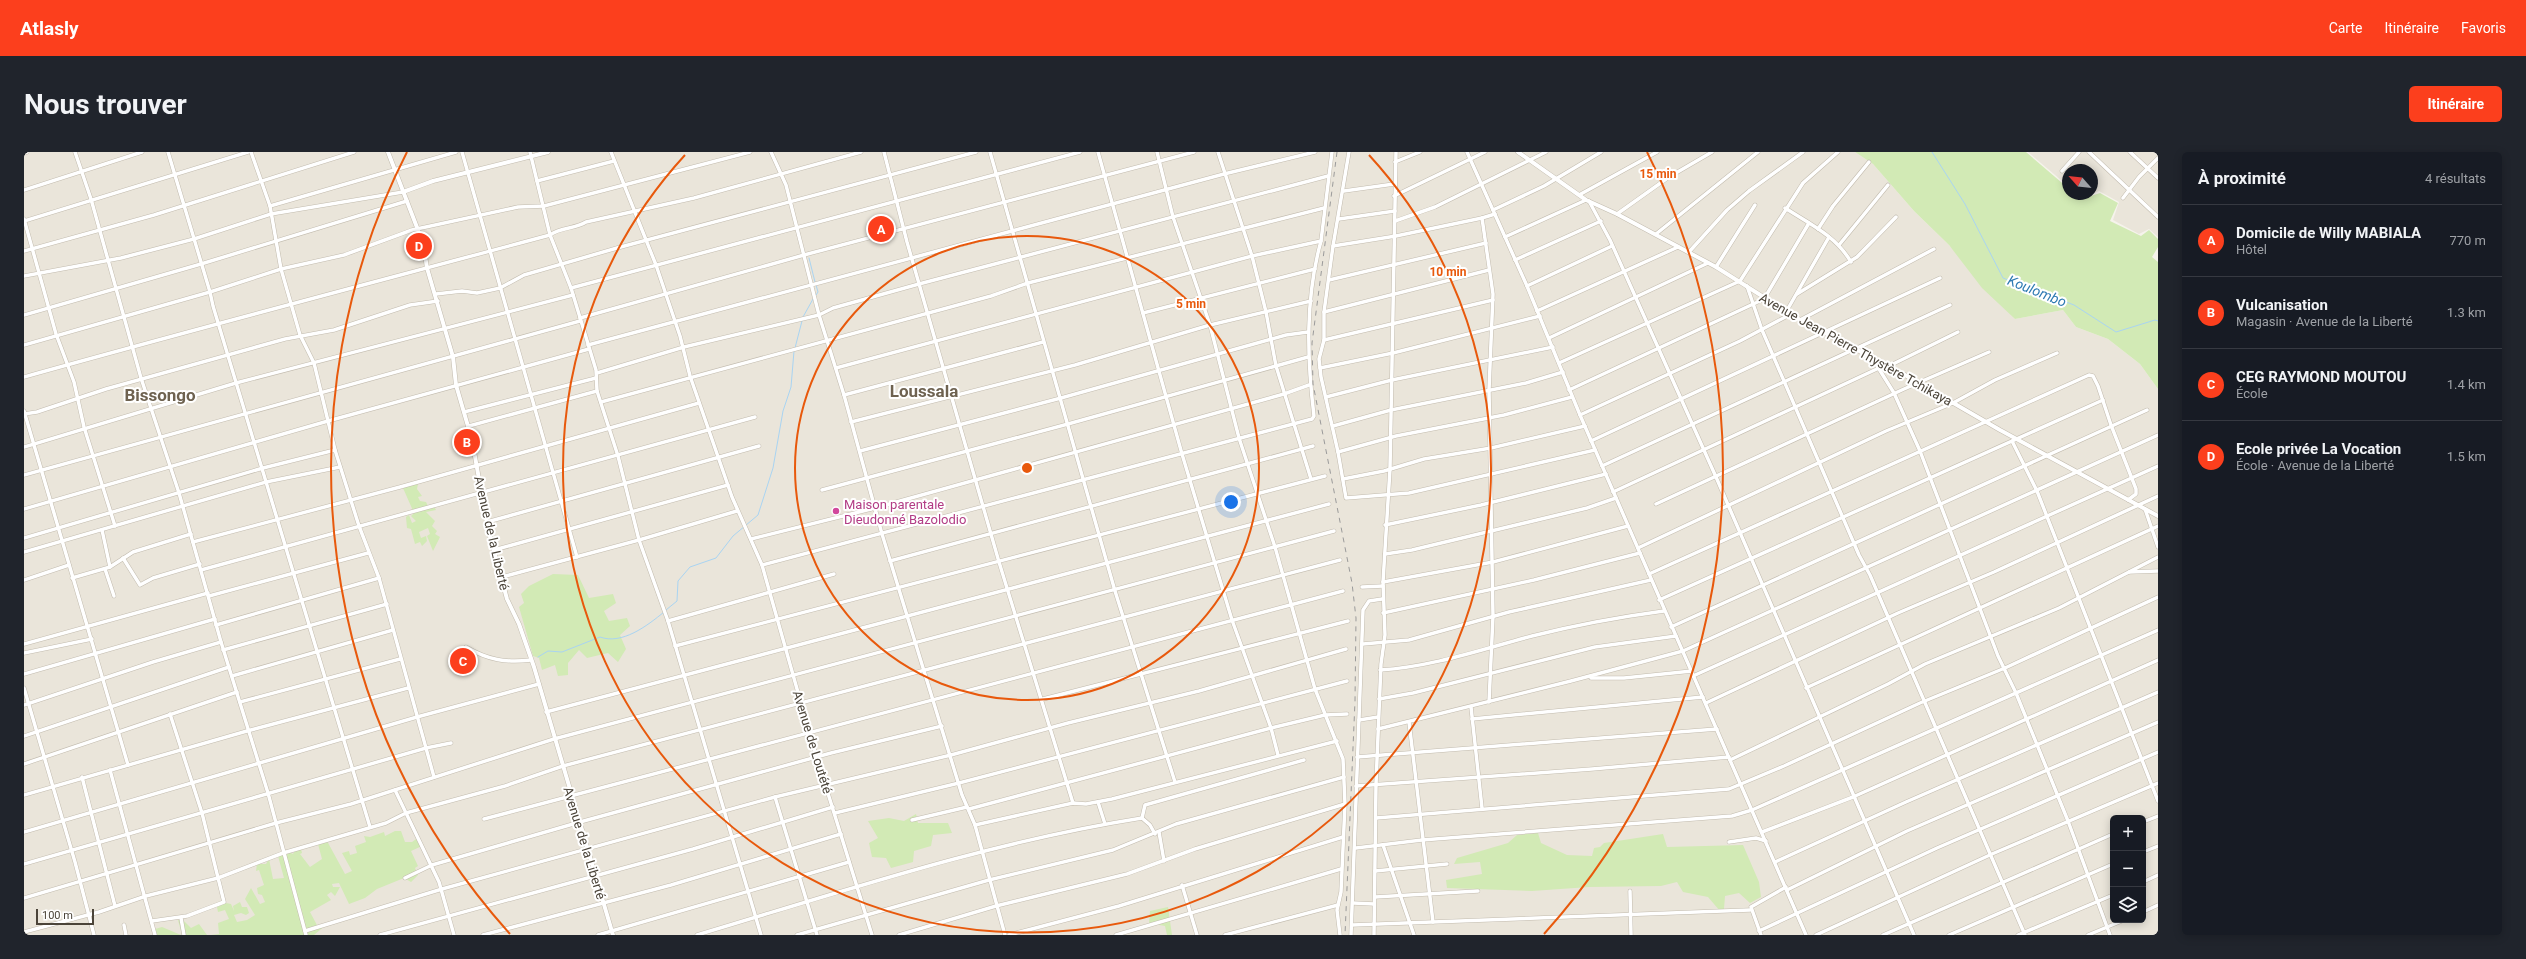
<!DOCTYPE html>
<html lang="fr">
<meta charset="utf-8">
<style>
:root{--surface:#171b24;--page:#20242c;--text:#f1f3f6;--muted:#9ea1a6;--line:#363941;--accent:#fc3f1d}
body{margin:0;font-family:Roboto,sans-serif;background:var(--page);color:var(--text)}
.controls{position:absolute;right:12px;bottom:12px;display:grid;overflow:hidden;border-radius:6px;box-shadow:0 2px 10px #0003}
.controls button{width:36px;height:36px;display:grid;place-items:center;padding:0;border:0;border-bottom:1px solid var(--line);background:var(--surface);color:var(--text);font:20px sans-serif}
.compass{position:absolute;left:2038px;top:12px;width:36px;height:36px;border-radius:50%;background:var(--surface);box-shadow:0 2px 10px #0003;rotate:297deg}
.scale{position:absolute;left:12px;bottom:10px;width:58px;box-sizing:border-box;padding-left:4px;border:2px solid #4b4439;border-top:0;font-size:11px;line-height:14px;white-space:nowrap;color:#4b4439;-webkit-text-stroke:3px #fff;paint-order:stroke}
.you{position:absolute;left:1207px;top:350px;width:14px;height:14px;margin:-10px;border:3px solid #fff;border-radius:50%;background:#1a73e8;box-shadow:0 0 0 6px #1a73e833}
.badge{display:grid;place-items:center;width:26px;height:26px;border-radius:50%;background:var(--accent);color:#fff;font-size:13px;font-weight:700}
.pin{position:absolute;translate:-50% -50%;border:2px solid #fff;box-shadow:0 1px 4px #0006}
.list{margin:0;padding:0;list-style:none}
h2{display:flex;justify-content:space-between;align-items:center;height:52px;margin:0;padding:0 16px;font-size:17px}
h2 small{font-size:13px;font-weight:400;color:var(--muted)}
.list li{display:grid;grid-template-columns:26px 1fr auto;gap:12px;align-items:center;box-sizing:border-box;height:72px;padding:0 16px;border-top:1px solid var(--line)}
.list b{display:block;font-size:15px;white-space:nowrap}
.list p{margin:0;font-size:13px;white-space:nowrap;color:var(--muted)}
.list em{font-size:13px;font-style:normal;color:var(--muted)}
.icon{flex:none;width:22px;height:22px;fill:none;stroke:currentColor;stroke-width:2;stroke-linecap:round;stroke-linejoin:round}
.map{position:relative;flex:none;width:2134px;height:783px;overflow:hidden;border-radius:6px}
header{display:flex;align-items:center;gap:24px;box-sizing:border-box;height:56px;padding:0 20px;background:var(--accent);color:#fff}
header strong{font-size:19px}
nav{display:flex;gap:22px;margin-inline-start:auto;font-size:14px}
.intro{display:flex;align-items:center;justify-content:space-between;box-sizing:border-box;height:96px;padding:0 24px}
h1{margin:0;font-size:28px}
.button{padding:10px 18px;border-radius:6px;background:var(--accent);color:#fff;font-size:14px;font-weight:700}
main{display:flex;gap:24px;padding:0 24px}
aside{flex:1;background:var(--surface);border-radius:6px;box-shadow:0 2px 10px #0003}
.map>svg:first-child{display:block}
</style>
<header>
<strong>Atlasly</strong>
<nav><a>Carte</a><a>Itinéraire</a><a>Favoris</a></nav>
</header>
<div class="intro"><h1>Nous trouver</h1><a class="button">Itinéraire</a></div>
<main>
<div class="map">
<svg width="2134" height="783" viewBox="0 0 2134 783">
<rect width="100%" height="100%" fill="#f6f3ec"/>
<!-- residential -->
<g fill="#eae5da" fill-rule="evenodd">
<path d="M0 0H1831L1849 12 1890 59 1925 93 1991 167 2039 158 2052 175 2084 187 2116 212 2134 237V783H0ZM2089 666H2119V768H2089Z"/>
<path d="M2004 0H2134V85L2125 77 2115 82 2089 68 2095 50 2075 39 2068 42V18H2044V34Z"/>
</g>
<!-- green -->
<g fill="#d2eab5">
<path d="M1831 0H2002L2044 36V42H2052L2058 47 2076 41 2094 51 2086 69 2117 84 2125 78 2134 87V95L2128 105 2134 110V237L2116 212 2084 187 2052 175 2039 158 1991 167 1958 136 1925 93 1890 59 1849 12Z"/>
<path d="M391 331 394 332 393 337 398 344 394 345 396 349 402 350 404 354 409 353 412 358 402 360 411 369 408 374 413 379 411 382 416 385 409 399 403 384 406 382 404 376 395 380 397 386 402 384 403 389 398 394 396 390 391 392 387 377 383 376 382 365 385 363 388 371 392 369 387 364 390 361 379 336Z"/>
<path d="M529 422 554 423 565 446 589 442 592 451 580 459 585 469 603 466 606 474 596 483 602 497 594 510 584 501 563 506 555 498 544 511V523L534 524 531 513 518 518 515 506 509 504 495 455 500 451 497 442 505 434Z"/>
<path d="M892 662 894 671H924L928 681 909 683 907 694 890 699 889 710 867 716 862 706 848 705 845 691 854 686 844 669 865 666 880 669Z"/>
<path d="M371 679H377L381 690H388L395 685 398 694 387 699 394 714 391 716 394 723 387 730 380 726 353 737 341 746 325 752 315 731 308 732 309 735H316L311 744 307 740 303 743 307 748 286 760 294 775 303 772 290 783H187L195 782 194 771 205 767 201 758 194 760 193 755 202 751 207 752 210 759 209 754 216 750 218 755H223L225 761 222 763 217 761 210 763 213 770 223 768 231 763 221 747 227 736 236 752 241 750 238 743 234 742 233 736 240 733 235 718 232 719 233 712H242L245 707 249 727 260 726 254 704 258 702 260 704 267 699 268 702 270 701 269 699 277 697 278 701 276 702 286 715 298 707 294 692 303 689 321 722 328 719 318 701 325 699 326 703 333 701 331 694 342 690 340 684 346 685 360 680 361 684Z"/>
<path d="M1514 681 1517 691 1543 703 1568 704 1570 696 1576 695 1580 691 1639 682 1643 695 1719 693 1735 730 1737 745 1726 751 1715 741 1701 744 1700 757 1696 759 1684 745 1659 740 1653 730 1637 734 1565 735 1508 739 1423 736 1422 728 1458 722 1456 710 1430 712 1433 706 1484 691 1493 683Z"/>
<path d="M1144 755 1148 783H1143L1141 774 1125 771 1126 759Z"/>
<path d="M158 767 167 776 175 772 183 783H158L154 768Z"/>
<path d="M138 775 157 783H133L131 777Z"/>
</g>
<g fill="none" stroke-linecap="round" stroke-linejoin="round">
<!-- stream -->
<g stroke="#a9d4f2" stroke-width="1">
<path d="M1908 0 1941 52 1979 126 2050 153 2092 180 2131 168 2134 169"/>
<path d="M785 106 791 130"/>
<path d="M792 133 794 140 792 143"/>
<path d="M779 165 789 147"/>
<path d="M771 196 778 169"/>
<path d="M642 458 653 449 654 429 666 415 692 406 709 384 734 363 749 316 759 259 767 235 770 199"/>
<path d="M514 505 524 499 538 500 576 485C598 493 623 474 640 460"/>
</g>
<!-- minor casing -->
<g stroke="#c2bbae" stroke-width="4.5">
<g id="minor">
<path d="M51 0 67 47 117 226 155 341 197 490 244 641 282 783"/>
<path d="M144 0 186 140 189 154 346 675"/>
<path d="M227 0 246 54 257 117 276 183 290 211 311 298 335 374 355 426 410 625"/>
<path d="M438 0 553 405"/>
<path d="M506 0 526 83 547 136 572 218 573 239 594 304 615 388 644 469 737 783"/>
<path d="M587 0 632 113 656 184 666 224 708 345 738 413 788 590 848 783"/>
<path d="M747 0 762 33 795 163 820 243 858 382 938 643 951 673 981 783"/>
<path d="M860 0 883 90 975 410 1049 651"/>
<path d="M966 0 1091 439 1151 630"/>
<path d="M1074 0 1158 302 1208 468 1247 576 1254 603"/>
<path d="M1133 0 1149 65 1186 173 1215 286 1251 395 1291 537 1319 607 1321 652 1317 740 1313 758 1316 783"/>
<path d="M1194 0 1228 104 1242 160 1252 214 1287 327"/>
<path d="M1325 0 1309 94 1300 160V188L1295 207 1297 225 1314 300 1322 346 1385 341 1571 298"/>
<path d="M1443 0 1503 134 1556 263 1782 783"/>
<path d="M2065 0 2134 65"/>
<path d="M2106 0 2134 26"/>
<path d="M0 1 3 0"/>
<path d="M1371 10 1396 0"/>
<path d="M2038 19 2055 0"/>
<path d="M513 29 590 9"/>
<path d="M0 38 118 0"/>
<path d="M1320 39 1370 32"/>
<path d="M1555 43 1633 0"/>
<path d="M1370 44 1461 0"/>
<path d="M2099 46 2115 25 2134 6"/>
<path d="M1565 49 1586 88 1692 325 1890 783"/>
<path d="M246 54 432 0"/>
<path d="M1761 56C1786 72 1812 84 1827 110"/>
<path d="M1469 58 1520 34 1577 0"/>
<path d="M1593 62 1645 25 1688 0"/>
<path d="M0 67 32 182 50 230 60 275 91 374"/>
<path d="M1315 67 1371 59"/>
<path d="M0 69 224 0"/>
<path d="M1371 69 1411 55 1522 0"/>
<path d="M1794 77 1809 54 1845 10"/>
<path d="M1632 82 1734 0"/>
<path d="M1481 85 1562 48"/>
<path d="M1815 93 1864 33"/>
<path d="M1309 94 1372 84 1458 66"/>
<path d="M0 99 130 63 330 0"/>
<path d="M1665 100 1703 58 1725 39 1779 0"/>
<path d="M1491 108 1577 69"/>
<path d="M1692 115 1731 53"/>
<path d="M0 124 97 106 170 87 247 62 379 40"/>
<path d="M1305 128 1462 91"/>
<path d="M1503 134 1588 94"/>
<path d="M1723 134 1738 178 1835 403 1846 423 2001 783"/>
<path d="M547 136 1056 0"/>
<path d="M412 142 438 139 453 141 476 136 500 123 593 96 952 0"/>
<path d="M1773 142 1833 105 1872 65"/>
<path d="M1513 159 1654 95"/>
<path d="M1300 160 1465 118"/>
<path d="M1762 160 1805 85"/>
<path d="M1119 161 1291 117"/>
<path d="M0 163 177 112 383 49"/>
<path d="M556 166 780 103 1170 0"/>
<path d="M1776 168 1910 97"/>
<path d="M1525 186 1684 111"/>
<path d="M1300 188 1469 148"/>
<path d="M0 193 186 140 257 117 320 103 388 78 494 55 520 54 726 0"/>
<path d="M564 193 1200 22 1291 0"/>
<path d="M1850 209 1870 241 1896 299 1974 504 1992 541 2044 669 2086 783"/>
<path d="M1535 211 1716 129 1779 31 1814 0"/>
<path d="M1863 215 1934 180"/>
<path d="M812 216 1228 104 1297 89 1308 0"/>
<path d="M1296 216 1369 201 1516 164"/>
<path d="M573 221 660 195 795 163 809 156 895 132 1304 24"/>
<path d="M0 225C175 176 351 130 526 83 537 75 551 77 562 70L670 46 837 0"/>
<path d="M1545 238 1740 147 1785 71"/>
<path d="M820 243 1019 190"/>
<path d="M1302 245 1368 228 1529 195"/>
<path d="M577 250 967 144 1004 131 1300 56"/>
<path d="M0 259 104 613"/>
<path d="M440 260 572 226"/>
<path d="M0 262 13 260 82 237 261 187 310 178 386 153 414 149"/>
<path d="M1556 263 1716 189 1767 162"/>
<path d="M827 270 1051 213 1186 173 1287 149"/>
<path d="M445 274 573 239"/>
<path d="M1309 274 1367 258 1502 231 1539 220"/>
<path d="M1567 289 1916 126"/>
<path d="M1988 289 2013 339 2134 649"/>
<path d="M0 295 212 231 549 143"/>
<path d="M836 299 1037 246 1262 183 1284 180"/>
<path d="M1314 300 1372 284 1480 263 1548 245"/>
<path d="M1578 314 1926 153"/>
<path d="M0 323 556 169"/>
<path d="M1319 327 1360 319 1400 307 1467 296 1561 274"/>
<path d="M798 338 1044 272 1284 205"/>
<path d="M1589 340 1855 216"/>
<path d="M1632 352 1880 237 1965 200"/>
<path d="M0 357 304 269 565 197"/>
<path d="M2121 357 2134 395"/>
<path d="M463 370 735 294"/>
<path d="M1361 373 1457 353 1582 322"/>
<path d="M78 378 86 415"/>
<path d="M0 386 239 316 311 298"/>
<path d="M727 387 851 356 1260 242 1285 233"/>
<path d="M169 390 376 335 675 251"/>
<path d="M1614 396 1862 279 1929 251 1971 228 2033 201"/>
<path d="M470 398 704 333"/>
<path d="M0 400 242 330 316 315"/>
<path d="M1361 402 1388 398 1563 356 1592 346"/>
<path d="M99 406 116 433 129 426 176 412"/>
<path d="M866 409 1289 294"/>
<path d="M738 413 1288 267 1290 264C1283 206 1281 147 1297 89"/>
<path d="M81 417 90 444"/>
<path d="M177 418 731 265"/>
<path d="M2105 420 2134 419"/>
<path d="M1625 422 2065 223 2069 224 2074 234 2087 273 2112 337V342L2104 348"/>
<path d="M478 425 615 388 713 359"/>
<path d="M48 426 86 415 109 400 167 382"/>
<path d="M0 428 45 413"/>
<path d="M1359 430 1469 410 1604 374"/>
<path d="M1338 435 1359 434"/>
<path d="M185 444 344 401"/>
<path d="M1635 448 2079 248"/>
<path d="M1359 461 1510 428 1616 401"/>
<path d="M644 469 810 422"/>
<path d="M192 473 355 426"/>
<path d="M1647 475 2123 258"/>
<path d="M0 492 184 441"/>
<path d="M1339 492 1385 488 1485 460 1627 428"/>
<path d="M651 494 1301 324"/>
<path d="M442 495C464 508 482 511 507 508"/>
<path d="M199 498 363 452"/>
<path d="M0 501 68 487"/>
<path d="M1356 518C1408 515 1459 497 1508 484 1552 473 1595 465 1640 459"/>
<path d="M0 522 191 467"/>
<path d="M208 524 369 478"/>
<path d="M1669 524 2134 314"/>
<path d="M1567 526H1600L1668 519"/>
<path d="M0 536 51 710 70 783"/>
<path d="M1782 536 2134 374"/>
<path d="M1019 547 1324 469"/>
<path d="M1355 547 1389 541 1571 495 1652 484"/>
<path d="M216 550 376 507"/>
<path d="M1465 550 1469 464 1465 238 1469 142 1458 66 1471 62"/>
<path d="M1682 551 1874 461 1970 420 2134 344"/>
<path d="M0 553 129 510 197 490"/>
<path d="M1447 555 1458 656"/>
<path d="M522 560 1305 352"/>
<path d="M1448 567 1679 545"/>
<path d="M1335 568 1354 565"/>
<path d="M1385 570 1409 770"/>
<path d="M1354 577 1547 529 1659 499 2134 283"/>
<path d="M0 584 205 515"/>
<path d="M1333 605 1693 577"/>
<path d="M1706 608 1864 532 1901 512 2035 456 2134 405"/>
<path d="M0 612 213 540"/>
<path d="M86 618 131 783"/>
<path d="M58 625 91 754"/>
<path d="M1332 634 1568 617 1705 605"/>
<path d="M371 638 415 730 430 783"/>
<path d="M0 643 223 579 384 536"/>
<path d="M751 645 793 783"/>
<path d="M1074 650 1081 672"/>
<path d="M945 657 1247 576 1301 563 1323 562"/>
<path d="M811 661 935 631 1323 529"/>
<path d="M1118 666 1121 653 1280 608"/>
<path d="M1352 666 1705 637 1760 614 1896 551 1981 516 2134 445"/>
<path d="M460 667 1319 439"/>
<path d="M888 668 943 655"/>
<path d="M2119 670 2134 664"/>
<path d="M951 673 1049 651 1062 652 1088 647 1313 589"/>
<path d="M0 680 393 565 515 532"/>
<path d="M1135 680 1140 709"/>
<path d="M1738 680 1829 645 2134 508"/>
<path d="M1705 690 1732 686 1742 689"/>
<path d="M1359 693 1390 783"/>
<path d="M1332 696 1398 688 1708 664 1728 658 2134 478"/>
<path d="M2119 700 2134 694"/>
<path d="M1751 710 1882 650 2134 540"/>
<path d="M0 712 402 596 427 591"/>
<path d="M1351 719 1423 712"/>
<path d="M381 726 408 713 556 670 807 601 918 574"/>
<path d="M2119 730 2134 723"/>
<path d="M1158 733 1173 783"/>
<path d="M1763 738 1883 679 2134 570"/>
<path d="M1606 739 1607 783"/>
<path d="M1351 745 1454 739"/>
<path d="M0 746 252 671 327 652 530 587 1310 379"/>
<path d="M1329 751 1350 752"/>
<path d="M2119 760 2134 753"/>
<path d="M157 766 160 783"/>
<path d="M128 769 163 764 200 750 178 661 146 562"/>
<path d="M100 773 102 783"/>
<path d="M1328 773 1726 758"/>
<path d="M281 779 418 737 751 645 927 603 1044 571 1175 539 1322 497"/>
<path d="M1735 779 1913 696 2134 600"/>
<path d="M0 780 75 760 122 744 194 726 259 701 362 671 382 661 481 634 539 614 1316 408"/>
<path d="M356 783 669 697 809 655"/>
<path d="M459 783 647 733 817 682"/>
<path d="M574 783 825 710"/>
<path d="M673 783C820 739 966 690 1118 666L1126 673 1131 682"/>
<path d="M773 783 965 728 1089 698 1152 672 1320 625"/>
<path d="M875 783 972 754 1103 722 1171 697 1321 652"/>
<path d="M985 783 1095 754 1319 685"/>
<path d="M1092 783 1317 717"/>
<path d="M1201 783 1314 753"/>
<path d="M1327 783 1339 458 1345 449 1358 447"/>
<path d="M1350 783 1352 632 1357 512 1361 483 1359 430 1366 317 1372 0"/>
<path d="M1737 783 1727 755 1762 735"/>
<path d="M1792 783 1968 702 2134 631"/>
<path d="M1859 783 2089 682"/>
<path d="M1925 783 2089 712"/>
<path d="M1994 783 2089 743"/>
<path d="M2064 783 2100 768"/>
</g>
</g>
<!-- tertiary casing -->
<g stroke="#c2bbae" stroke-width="5">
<g id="tertiary">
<path d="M364 0 399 91 403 116 429 205 432 233 448 288 464 377 483 447 495 472 510 515 589 783"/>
<path d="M1494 0 1562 48 1593 62 1692 115 1776 168 1881 223 1976 278 2134 364"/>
<path d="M379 40 409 29 524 0"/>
</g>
</g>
<!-- minor -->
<use href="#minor" stroke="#fff" stroke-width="3.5"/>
<!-- tertiary -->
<use href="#tertiary" stroke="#fff" stroke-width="4"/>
<!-- rail -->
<path stroke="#9a9a9a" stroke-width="1" stroke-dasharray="5 5" stroke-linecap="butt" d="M1313 0 1288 191 1289 232 1328 431 1332 466 1331 549 1321 783"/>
</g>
<!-- distance rings -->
<g fill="none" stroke="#e8590c" stroke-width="2">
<circle cx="1003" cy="316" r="232"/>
<path d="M1345 3A464 464 0 1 1 661 3"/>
<path d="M486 782A696 696 0 0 1 383 0M1623 0A696 696 0 0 1 1520 782"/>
</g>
<!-- markers -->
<circle fill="#d1479c" stroke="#fff" stroke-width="1.5" cx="812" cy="359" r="4"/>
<g text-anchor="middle" stroke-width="4" stroke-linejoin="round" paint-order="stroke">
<!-- street labels -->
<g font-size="13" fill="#4b4439" stroke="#fff">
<text transform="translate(1832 197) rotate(29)" y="5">Avenue Jean Pierre Thystère Tchikaya</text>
<text transform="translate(468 381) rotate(77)" y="5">Avenue de la Liberté</text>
<text transform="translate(789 590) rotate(73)" y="5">Avenue de Loutété</text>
<text transform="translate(561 691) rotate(73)" y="5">Avenue de la Liberté</text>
</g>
<!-- hotel labels -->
<g font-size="13" fill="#b23c85" stroke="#fff" text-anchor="start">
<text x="820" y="357">Maison parentale<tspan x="820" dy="15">Dieudonné Bazolodio</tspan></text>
</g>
<!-- water labels -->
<g font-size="14" font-style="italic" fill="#2e7ab2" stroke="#fff">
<text transform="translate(2013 139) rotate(22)" y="5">Koulombo</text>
</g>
<!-- district labels -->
<g font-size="17" font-weight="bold" fill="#6e6250" stroke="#fff">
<text x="900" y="245">Loussala</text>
<text x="136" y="249">Bissongo</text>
</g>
</g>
<circle cx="1003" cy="316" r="6" fill="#e8590c" stroke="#fff" stroke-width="2"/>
<g font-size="12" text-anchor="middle" font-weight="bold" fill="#e8590c" stroke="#fff" stroke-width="4" stroke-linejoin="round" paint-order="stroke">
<text x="1634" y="26">15 min</text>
<text x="1424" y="124">10 min</text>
<text x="1167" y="156">5 min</text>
</g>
</svg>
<div class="controls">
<button>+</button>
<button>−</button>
<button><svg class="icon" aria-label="layers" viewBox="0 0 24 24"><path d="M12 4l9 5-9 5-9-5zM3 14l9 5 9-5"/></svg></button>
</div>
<svg class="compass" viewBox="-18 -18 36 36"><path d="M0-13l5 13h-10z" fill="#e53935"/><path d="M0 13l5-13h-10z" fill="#9ea1a6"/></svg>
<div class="scale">100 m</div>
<div class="you"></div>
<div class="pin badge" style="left:857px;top:77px">A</div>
<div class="pin badge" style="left:443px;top:290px">B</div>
<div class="pin badge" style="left:439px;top:509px">C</div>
<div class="pin badge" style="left:395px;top:94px">D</div>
</div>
<aside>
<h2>À proximité<small>4 résultats</small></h2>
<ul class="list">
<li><span class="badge">A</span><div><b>Domicile de Willy MABIALA</b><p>Hôtel</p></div><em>770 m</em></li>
<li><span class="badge">B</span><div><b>Vulcanisation</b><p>Magasin · Avenue de la Liberté</p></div><em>1.3 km</em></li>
<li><span class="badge">C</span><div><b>CEG RAYMOND MOUTOU</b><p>École</p></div><em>1.4 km</em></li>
<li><span class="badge">D</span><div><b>Ecole privée La Vocation</b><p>École · Avenue de la Liberté</p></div><em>1.5 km</em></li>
</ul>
</aside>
</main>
